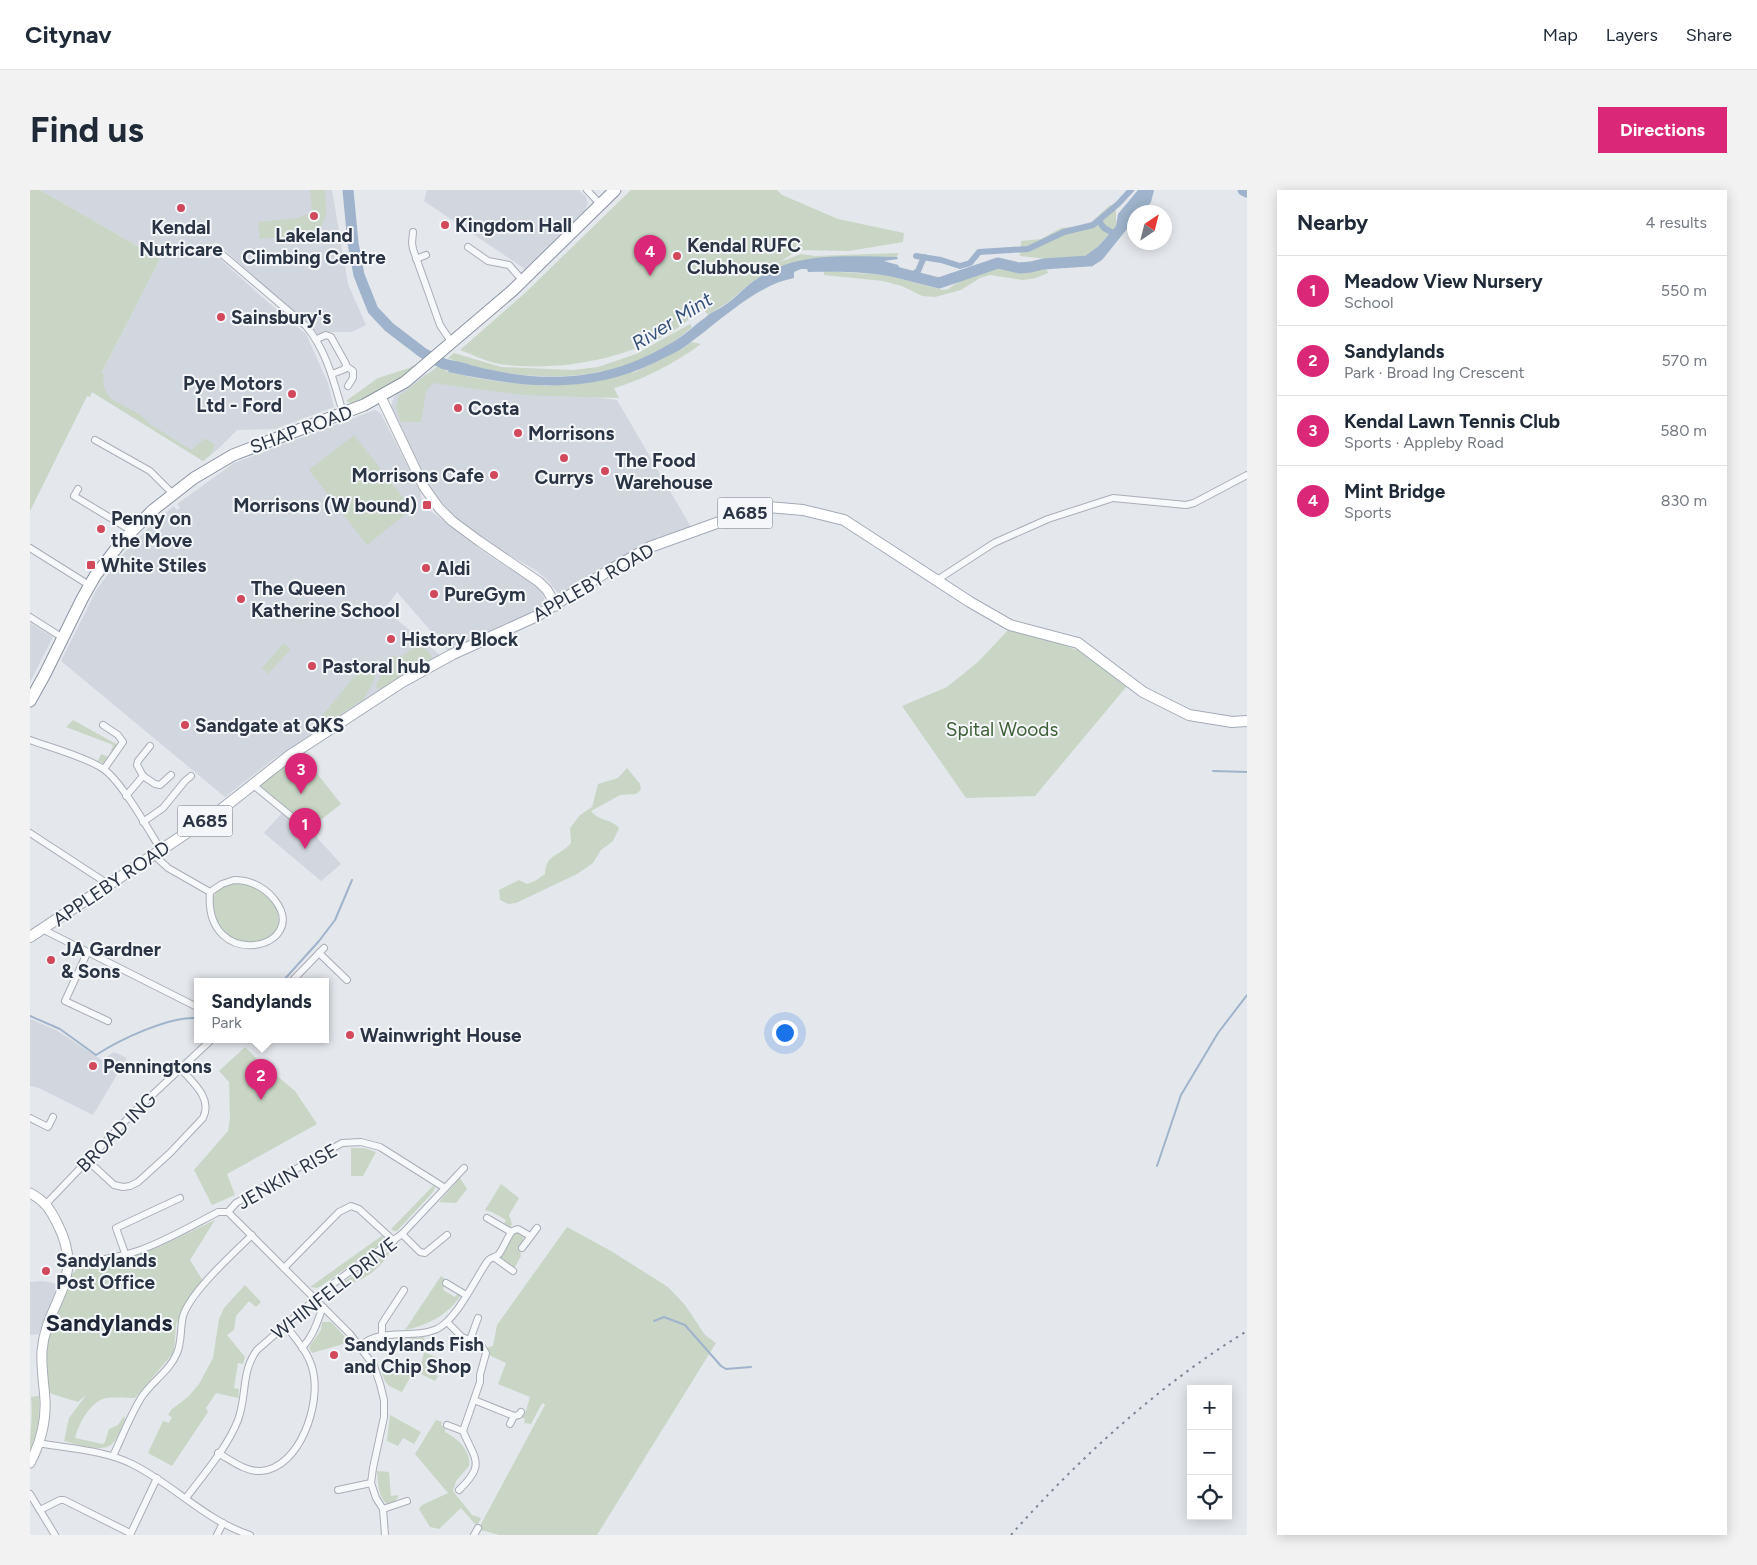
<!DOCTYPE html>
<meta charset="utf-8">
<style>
:root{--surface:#fff;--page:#f2f2f3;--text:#1f2937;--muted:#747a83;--line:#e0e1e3;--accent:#db2777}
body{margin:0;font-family:Figtree,sans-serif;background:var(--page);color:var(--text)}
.controls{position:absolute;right:15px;bottom:15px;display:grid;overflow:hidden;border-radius:0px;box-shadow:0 2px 12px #0003}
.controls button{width:45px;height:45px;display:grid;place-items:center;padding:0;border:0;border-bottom:1px solid var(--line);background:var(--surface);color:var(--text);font:25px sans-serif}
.compass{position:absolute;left:1097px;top:15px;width:45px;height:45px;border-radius:50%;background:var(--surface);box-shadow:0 2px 12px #0003;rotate:35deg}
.you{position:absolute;left:754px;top:842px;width:18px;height:18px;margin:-12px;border:4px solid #fff;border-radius:50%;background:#1a73e8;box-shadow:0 0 0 8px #1a73e833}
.badge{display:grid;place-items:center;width:32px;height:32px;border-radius:50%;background:var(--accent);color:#fff;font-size:16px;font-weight:700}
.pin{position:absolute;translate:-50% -41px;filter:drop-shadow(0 1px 2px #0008)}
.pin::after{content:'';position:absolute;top:26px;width:18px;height:15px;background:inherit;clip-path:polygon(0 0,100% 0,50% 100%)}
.popup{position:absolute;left:164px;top:788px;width:135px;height:65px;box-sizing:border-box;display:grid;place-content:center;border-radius:0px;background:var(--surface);filter:drop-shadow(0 1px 4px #0005);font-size:16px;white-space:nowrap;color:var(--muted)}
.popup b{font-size:19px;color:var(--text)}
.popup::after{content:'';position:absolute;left:50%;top:100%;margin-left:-10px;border:10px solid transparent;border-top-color:var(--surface)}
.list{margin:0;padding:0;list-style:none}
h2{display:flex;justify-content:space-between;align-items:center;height:65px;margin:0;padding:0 20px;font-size:21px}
h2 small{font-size:16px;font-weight:400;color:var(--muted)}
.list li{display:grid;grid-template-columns:32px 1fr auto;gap:15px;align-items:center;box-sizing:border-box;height:70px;padding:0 20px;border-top:1px solid var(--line)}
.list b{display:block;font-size:19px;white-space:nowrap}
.list p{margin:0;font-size:16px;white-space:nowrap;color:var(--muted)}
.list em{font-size:16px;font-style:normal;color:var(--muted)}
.icon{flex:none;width:28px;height:28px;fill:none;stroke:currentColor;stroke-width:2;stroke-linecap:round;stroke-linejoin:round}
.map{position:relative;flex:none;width:1217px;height:1345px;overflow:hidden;border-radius:0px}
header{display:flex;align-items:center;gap:30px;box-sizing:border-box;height:70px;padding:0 25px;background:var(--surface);border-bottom:1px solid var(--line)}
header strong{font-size:24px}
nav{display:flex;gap:28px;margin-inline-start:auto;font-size:18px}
.intro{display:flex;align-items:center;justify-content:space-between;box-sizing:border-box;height:120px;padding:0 30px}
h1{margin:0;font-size:35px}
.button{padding:12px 22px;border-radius:0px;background:var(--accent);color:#fff;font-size:18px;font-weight:700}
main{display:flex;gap:30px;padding:0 30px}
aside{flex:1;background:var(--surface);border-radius:0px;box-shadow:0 2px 12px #0003}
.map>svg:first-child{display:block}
</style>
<header>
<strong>Citynav</strong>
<nav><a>Map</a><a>Layers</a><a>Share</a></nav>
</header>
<div class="intro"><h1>Find us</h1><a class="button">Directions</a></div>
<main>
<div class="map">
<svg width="1217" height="1345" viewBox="0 0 1217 1345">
<rect width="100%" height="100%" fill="#e4e7ec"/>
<!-- built -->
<g fill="#d2d6de">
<path d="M10 0H302L318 94 336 135 322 142H298L289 146 186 52 178 58 231 106 276 144 298 193 304 217 245 239 207 240 188 259 173 271 62 202 130 69Z"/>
<path d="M397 0H549L556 7 558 13 555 20 495 79 394 11Z"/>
<path d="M396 184 587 210 661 337 535 404 528 403 517 390 507 381 457 352 422 325 399 295 361 216 364 207Z"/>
<path d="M345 220 351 224 390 300 392 312 397 318 451 360 509 398 514 407V417L495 428 418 461 367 402 356 417 355 420 410 465 354 497 245 568 195 607 31 471 67 399 93 364 121 335 144 316 147 320 150 318 147 314 204 273Z"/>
<path d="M0 433 23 447 0 492Z"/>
<path d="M253 622 281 641 311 674 291 691 234 643Z"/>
<path d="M0 829 26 840 72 870 84 862 97 868 63 925 9 898 0 896Z"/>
<path d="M13 1091 28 1094 9 1144 0 1145V1092Z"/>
</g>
<!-- green -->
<g fill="#c9d6c5">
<path d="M0 0H10L130 69 72 182 74 185 73 192 75 200 81 209 109 224 120 234 161 260 174 249H176L185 255 181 264 173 271 62 202 60 207 57 206 0 321Z"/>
<path d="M280 0H295L296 24 288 44 230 49 228 32 268 28 282 22Z"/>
<path d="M601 0H747L752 5 808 29 874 43 873 52 819 61 768 60 750 72 771 64 785 66 868 63 867 67 788 68 755 75 723 91 697 113 678 125 674 120 671 119C662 126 653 135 643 141 593 170 527 182 470 174 456 172 442 164 430 160L495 103Z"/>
<path d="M1080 15H1086V36L1062 63 1045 70 1036 71 990 66 991 51 1011 49 1031 38 1058 35Z"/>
<path d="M971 75C991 84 995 82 1016 78L1018 83 1006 88 993 90 960 85 950 88 931 100 905 107 892 106 872 96 853 91 794 85V81L857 85 913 100 918 99 937 86Z"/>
<path d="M660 134 662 137C612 181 549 192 484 184 462 181 439 177 418 168L424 163 471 177 542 180 568 177 606 164Z"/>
<path d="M661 152 671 154C647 172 613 190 584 198L589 208 493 205 402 193 396 202 391 232H371L366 218 369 206 408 176 418 182 446 188 472 192 518 196 605 182 652 159Z"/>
<path d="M384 175 386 177 354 200 324 214 316 211 348 188 379 178Z"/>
<path d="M324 245 382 319 337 355 279 280Z"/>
<path d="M980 438 1025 452 1061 465 1097 496 1005 606 936 608 872 516 917 497 948 472Z"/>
<path d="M254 453 261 459 238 484 232 478Z"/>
<path d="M389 455 400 463 402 469 350 499H347L346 496C351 484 355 474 364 465L368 468Z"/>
<path d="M336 476 346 483 341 496 334 509 294 535 288 531 323 488Z"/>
<path d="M43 530 88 555 76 571 73 573 68 571 71 564 79 567 83 555 36 537Z"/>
<path d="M269 563 275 568 311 614 279 639 228 594Z"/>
<path d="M597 578 610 594 611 600 606 604 590 605 561 621C568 631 582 629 589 638L583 651 571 660 563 673 547 684 486 713 478 714 470 710 469 700 489 690 497 694 505 691 515 684C516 663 529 667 541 653L540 638 550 625 562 617 568 594 588 588Z"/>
<path d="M204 692C212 693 220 694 227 698 243 705 260 737 239 748 221 756 193 752 186 731 185 727 185 723 184 719 182 712 182 707 187 701 192 697 198 695 204 692Z"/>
<path d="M215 857 230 872 265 901 287 934 197 984 205 1005 182 1015 164 980 198 941 200 928 199 892 189 881Z"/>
<path d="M321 958H334L346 962 333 986H321Z"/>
<path d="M430 988 437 999 426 1013 409 1012Z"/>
<path d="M471 994 489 1008 479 1025 482 1034 480 1038 474 1034 476 1030 462 1022 455 1020Z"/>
<path d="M404 995 405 998 403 1002 367 1041H364L361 1039Z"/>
<path d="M185 1030 160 1070 173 1091 160 1105 146 1134 144 1162 105 1208C96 1208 86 1207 77 1208 61 1210 49 1233 45 1248L73 1254 75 1252 79 1239 88 1235 94 1226 95 1229C92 1236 89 1247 83 1253 74 1264 46 1254 34 1251L39 1228 56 1205 48 1212 19 1203 16 1161 18 1150 34 1109 41 1085 48 1078 71 1077 129 1057Z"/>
<path d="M537 1037 581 1061 638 1097 655 1115 675 1145 686 1153 567 1345H469L451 1340 450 1336 515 1215 513 1213 511 1215 501 1234 494 1233 495 1229 491 1227 495 1224 500 1207 468 1194 476 1173 459 1165 457 1158 463 1156 467 1135Z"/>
<path d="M485 1043H488L494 1047 490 1056 491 1066 485 1077H481L471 1069V1066L481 1045Z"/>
<path d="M353 1045 354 1050 352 1053 291 1096 287 1098 280 1097Z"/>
<path d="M361 1060C352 1078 330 1095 309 1095Z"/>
<path d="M411 1086 416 1090 413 1100 425 1107 428 1103 431 1105C418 1125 398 1135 375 1140Z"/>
<path d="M215 1095 231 1112 226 1117 219 1111 206 1126 204 1140 197 1145 215 1167 213 1174 208 1173 204 1198 209 1199 208 1208 186 1203 176 1218 178 1222 142 1276 118 1263 133 1231 139 1233 142 1227 138 1225 142 1219 158 1207 169 1194 183 1168 189 1129 194 1118Z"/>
<path d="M292 1132H301L320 1152 282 1163 279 1158 280 1156 291 1140Z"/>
<path d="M394 1147 396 1163 408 1168 406 1172 403 1171 397 1181 408 1186 405 1191 387 1182 391 1175 394 1162 368 1150Z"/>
<path d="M364 1181 381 1182V1186L372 1202C360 1196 356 1197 352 1183Z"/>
<path d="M9 1206C10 1225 8 1243 0 1260 0 1242 3 1225 1 1207Z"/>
<path d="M360 1225 391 1242 384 1254 373 1248 368 1256 357 1251Z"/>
<path d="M406 1230 412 1232 411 1235 415 1238V1242C427 1248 441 1260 439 1276L426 1291 423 1301 442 1325 451 1328 448 1334H445L431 1318 409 1339 400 1337 389 1319 392 1315 418 1303 385 1264Z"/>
<path d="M347 1281 359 1282 361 1306 369 1305 365 1312 358 1315C348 1307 348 1293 347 1281Z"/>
</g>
<!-- water -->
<g fill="#9fb4cc">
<path d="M1108 0H1124L1121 12 1115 22H1104V33L1097 39 1072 70 1061 77 1056 65 1062 63 1074 50 1086 36 1088 24Z"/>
<path d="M867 67 868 69 854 71 868 75 875 89C843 82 811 81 778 82L777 79H771L764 82V88C725 95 686 135 653 158 646 163 635 167 626 172 556 206 491 197 418 182L425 171C505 194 573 196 646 150 657 143 666 134 676 127 680 123 687 120 692 117 703 110 711 101 721 93 730 86 744 79 754 75 790 63 831 67 867 67Z"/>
</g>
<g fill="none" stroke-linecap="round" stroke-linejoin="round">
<!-- stream -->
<g stroke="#9fb4cc" stroke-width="2">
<path d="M1183 581 1217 582"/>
<path d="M253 791 289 751 305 730 322 690"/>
<path d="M0 826 30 839 66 865C89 850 139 826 167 828"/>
<path d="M1127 976 1151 905 1188 843 1217 805"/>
<path d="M624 1131 634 1127 655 1135 691 1176 696 1179 721 1177"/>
</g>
<!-- canal -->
<g stroke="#9fb4cc" stroke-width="6">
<path d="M1069 31 1074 38 1085 44"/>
<path d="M886 66 911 70 930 76 940 73 949 62 998 59 1034 42 1063 35 1088 14 1101 0"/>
<path d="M882 85 888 81 894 67"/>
</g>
<!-- river -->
<g stroke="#9fb4cc" stroke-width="11">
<path d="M318 0 323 53 329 85 343 120 359 137 393 163 414 174 436 179"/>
<path d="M1213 0 1217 2"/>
<path d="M858 80 909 93 968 73 989 78 1001 77 1013 74 1058 71 1070 62"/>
</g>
<!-- street casing -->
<g stroke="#a9aeb7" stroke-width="8">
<g id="street">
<path d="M557 0 571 15"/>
<path d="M383 42 382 53 383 59 410 135 422 153"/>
<path d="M438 57 458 71 479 75 493 91"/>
<path d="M187 60 276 136C297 161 304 193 313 223"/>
<path d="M386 69 396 65"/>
<path d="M287 149 296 145 301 147 316 174 315 179 302 184"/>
<path d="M316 176 323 181V188L318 196"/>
<path d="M65 250 120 281 143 304"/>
<path d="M48 299 44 306 102 341"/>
<path d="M0 358 59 395"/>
<path d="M907 390 964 353 1018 329 1083 308 1156 315 1164 313 1217 285"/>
<path d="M0 427 33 448"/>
<path d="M73 535 88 545 93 552 74 579"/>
<path d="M0 550C22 558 53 566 72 578 91 590 118 639 131 660"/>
<path d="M113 586 125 594 130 595 141 585"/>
<path d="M222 594 261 626"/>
<path d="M96 606 113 586 107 575 108 571 120 556"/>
<path d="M113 632 133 618 155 591 161 586"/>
<path d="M0 643 78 694"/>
<path d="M124 665 138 678 180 702"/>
<path d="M204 690C220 690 233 696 244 709 284 759 173 784 180 702L192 694Z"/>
<path d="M12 739 167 817"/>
<path d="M57 763 35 811 78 831"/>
<path d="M289 763 317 790"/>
<path d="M262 791 294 758"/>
<path d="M0 928 18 937 23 927"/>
<path d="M57 970 84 995 93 997 100 996 108 992 140 963 173 928C183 908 162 892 150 878"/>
<path d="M16 1014 102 924 180 851"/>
<path d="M198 1022 320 1144 344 1176 350 1194 354 1210V1227L343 1278 341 1293 346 1308 353 1319 355 1345"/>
<path d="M457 1028 481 1042"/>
<path d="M372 1044 390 1062 395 1063 417 1045"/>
<path d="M492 1058 507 1038"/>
<path d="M96 1066 86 1038 150 1008"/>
<path d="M465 1068 483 1081"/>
<path d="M38 1071C100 1073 135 1050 188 1022H198L206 1013 312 953 331 952 350 957 415 998"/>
<path d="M254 1078 309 1022 321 1016 329 1019 364 1051"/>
<path d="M416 1093 436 1105"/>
<path d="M417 1132 432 1147 451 1155 456 1163 450 1185V1192L433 1241C445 1270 456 1274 429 1300"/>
<path d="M352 1146V1134L355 1129 374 1100"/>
<path d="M440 1150 448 1128"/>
<path d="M330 1156C351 1137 382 1150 407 1139 427 1129 444 1091 457 1072 460 1067 465 1068 469 1064 474 1057 477 1048 482 1041L488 1039 500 1046"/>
<path d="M272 1158C284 1145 287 1132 293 1117"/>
<path d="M444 1210 484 1226 489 1225 491 1222"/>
<path d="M480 1234 484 1226"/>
<path d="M417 1235 433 1241"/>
<path d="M9 1253C40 1259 74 1260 102 1274 143 1294 176 1331 220 1345"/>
<path d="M188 1263C201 1270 215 1282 231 1281 270 1278 291 1214 283 1181 279 1163 266 1149 255 1135"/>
<path d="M83 1266C92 1247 100 1226 111 1208 121 1192 140 1181 147 1163 152 1152 150 1138 153 1126 161 1101 203 1064 222 1045"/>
<path d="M308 1300 341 1293"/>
<path d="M0 1304 25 1345"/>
<path d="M156 1308C174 1284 197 1258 208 1230 217 1206 211 1181 227 1160L304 1093 372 1044 434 978"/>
<path d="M353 1319 377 1311"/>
<path d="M10 1320 30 1310H34L100 1343"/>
<path d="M100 1345 127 1288"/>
<path d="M187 1345 193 1333"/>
<path d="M444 1345 448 1338"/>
</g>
</g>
<!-- secondary casing -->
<g stroke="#a9aeb7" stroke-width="11">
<g id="secondary">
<path d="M351 207 394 297 409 318 422 331 449 351 509 392 517 400 526 416"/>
<path d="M0 1003C15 1011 20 1019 27 1033 57 1090 16 1111 12 1161 11 1177 14 1194 15 1210 16 1231 10 1254 0 1273"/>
</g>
</g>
<!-- primary casing -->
<g stroke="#a3abb8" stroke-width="12">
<path id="primary" d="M0 747 188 622 259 566 372 492 423 464 507 426 578 381 620 357 709 325 738 317 773 320 814 330 940 412 980 435 1048 453 1113 502 1159 525 1202 532 1217 531"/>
</g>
<!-- highway casing -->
<g stroke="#8b94a3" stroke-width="13">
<path id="highway" d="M0 511 15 484 52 409 65 386 92 351 123 320 164 288 203 265 334 215 375 192 482 101 585 0"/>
</g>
<!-- street -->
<use href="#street" stroke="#f7f8fa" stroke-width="6"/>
<!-- secondary -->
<use href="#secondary" stroke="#fff" stroke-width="9"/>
<!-- primary -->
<use href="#primary" stroke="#fff" stroke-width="10"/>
<!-- highway -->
<use href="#highway" stroke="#fff" stroke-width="11"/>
<!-- rail -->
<path stroke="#7d8696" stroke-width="2" stroke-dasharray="2.5 5" stroke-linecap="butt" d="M981 1345C1048 1269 1130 1194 1217 1141"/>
</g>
<!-- markers -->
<g fill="#d1495b" stroke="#f4f6f9" stroke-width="2">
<circle cx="151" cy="18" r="5"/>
<circle cx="284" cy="26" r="5"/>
<circle cx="415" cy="35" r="5"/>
<circle cx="647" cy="66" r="5"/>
<circle cx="191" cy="127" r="5"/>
<circle cx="262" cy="204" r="5"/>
<circle cx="428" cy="218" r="5"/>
<circle cx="488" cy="243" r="5"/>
<circle cx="534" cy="268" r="5"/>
<circle cx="575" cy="281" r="5"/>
<circle cx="464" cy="285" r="5"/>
<rect x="392" y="310" width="10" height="10" rx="2.5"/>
<circle cx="71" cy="339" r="5"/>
<rect x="56" y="370" width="10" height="10" rx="2.5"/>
<circle cx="396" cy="378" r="5"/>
<circle cx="404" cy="404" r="5"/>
<circle cx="211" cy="409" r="5"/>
<circle cx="361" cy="449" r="5"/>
<circle cx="282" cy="476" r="5"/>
<circle cx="155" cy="535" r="5"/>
<circle cx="21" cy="770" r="5"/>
<circle cx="320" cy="845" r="5"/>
<circle cx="63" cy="876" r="5"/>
<circle cx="16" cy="1081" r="5"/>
<circle cx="304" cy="1165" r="5"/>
</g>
<g text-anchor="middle" stroke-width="4" stroke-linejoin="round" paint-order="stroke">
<!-- shield labels -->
<g fill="#f4f6f9" stroke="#676e7b" stroke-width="1">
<rect x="687.5" y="307.5" width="55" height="31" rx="4"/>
<rect x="147.5" y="615.5" width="55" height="31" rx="4"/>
</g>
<g font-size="18" font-weight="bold" fill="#2b3445">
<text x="715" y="329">A685</text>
<text x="175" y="637">A685</text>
</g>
<!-- poi labels -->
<g font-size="19" font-weight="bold" fill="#2b3445" stroke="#f4f6f9" text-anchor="start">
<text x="425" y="42">Kingdom Hall</text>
<text x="151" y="44" text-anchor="middle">Kendal<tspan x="151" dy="22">Nutricare</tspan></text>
<text x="284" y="52" text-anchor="middle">Lakeland<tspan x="284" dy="22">Climbing Centre</tspan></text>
<text x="657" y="62">Kendal RUFC<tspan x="657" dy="22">Clubhouse</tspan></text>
<text x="201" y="134">Sainsbury's</text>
<text x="252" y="200" text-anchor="end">Pye Motors<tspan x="252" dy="22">Ltd - Ford</tspan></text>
<text x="438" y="225">Costa</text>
<text x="498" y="250">Morrisons</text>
<text x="585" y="277">The Food<tspan x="585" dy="22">Warehouse</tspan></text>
<text x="454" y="292" text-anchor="end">Morrisons Cafe</text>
<text x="534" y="294" text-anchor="middle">Currys</text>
<text x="387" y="322" text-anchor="end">Morrisons (W bound)</text>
<text x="81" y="335">Penny on<tspan x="81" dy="22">the Move</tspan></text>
<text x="71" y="382">White Stiles</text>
<text x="406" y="385">Aldi</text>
<text x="221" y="405">The Queen<tspan x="221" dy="22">Katherine School</tspan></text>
<text x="414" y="411">PureGym</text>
<text x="371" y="456">History Block</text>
<text x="292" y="483">Pastoral hub</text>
<text x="165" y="542">Sandgate at QKS</text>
<text x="31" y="766">JA Gardner<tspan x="31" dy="22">&amp; Sons</tspan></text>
<text x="330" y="852">Wainwright House</text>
<text x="73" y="883">Penningtons</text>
<text x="26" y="1077">Sandylands<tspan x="26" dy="22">Post Office</tspan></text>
<text x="314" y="1161">Sandylands Fish<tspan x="314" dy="22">and Chip Shop</tspan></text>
</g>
<!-- street labels -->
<g font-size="19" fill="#2b3445" stroke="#f4f6f9">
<text transform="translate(271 239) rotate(-20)" y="7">SHAP ROAD</text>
<text transform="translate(563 392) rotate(-30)" y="7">APPLEBY ROAD</text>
<text transform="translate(81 693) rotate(-34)" y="7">APPLEBY ROAD</text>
<text transform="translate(86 942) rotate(-45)" y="7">BROAD ING</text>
<text transform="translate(257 986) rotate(-30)" y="7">JENKIN RISE</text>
<text transform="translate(304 1098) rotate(-38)" y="7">WHINFELL DRIVE</text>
</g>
<!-- park labels -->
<g font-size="19" fill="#3f6138" stroke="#f4f6f9">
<text x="972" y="546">Spital Woods</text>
</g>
<!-- water labels -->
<g font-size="20" font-style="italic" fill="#34527a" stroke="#f4f6f9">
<text transform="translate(642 131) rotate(-32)" y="7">River Mint</text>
</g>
<!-- district labels -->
<g font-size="24" font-weight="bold" fill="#1d2536" stroke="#f4f6f9">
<text x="79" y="1141">Sandylands</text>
</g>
</g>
</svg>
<div class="controls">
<button>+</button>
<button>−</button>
<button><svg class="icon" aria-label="locate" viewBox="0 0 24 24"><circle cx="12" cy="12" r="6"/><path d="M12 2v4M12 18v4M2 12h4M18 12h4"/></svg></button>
</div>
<svg class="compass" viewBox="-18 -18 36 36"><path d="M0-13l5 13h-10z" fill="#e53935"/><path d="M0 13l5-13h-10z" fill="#747a83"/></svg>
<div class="you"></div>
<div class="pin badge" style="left:275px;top:659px">1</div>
<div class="pin badge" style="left:231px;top:910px">2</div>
<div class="popup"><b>Sandylands</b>Park</div>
<div class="pin badge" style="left:271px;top:604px">3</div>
<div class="pin badge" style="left:620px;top:86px">4</div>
</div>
<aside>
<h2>Nearby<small>4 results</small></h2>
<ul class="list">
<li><span class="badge">1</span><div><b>Meadow View Nursery</b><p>School</p></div><em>550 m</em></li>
<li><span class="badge">2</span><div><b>Sandylands</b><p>Park · Broad Ing Crescent</p></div><em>570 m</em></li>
<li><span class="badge">3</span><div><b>Kendal Lawn Tennis Club</b><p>Sports · Appleby Road</p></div><em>580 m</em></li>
<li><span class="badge">4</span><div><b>Mint Bridge</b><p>Sports</p></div><em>830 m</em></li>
</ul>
</aside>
</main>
